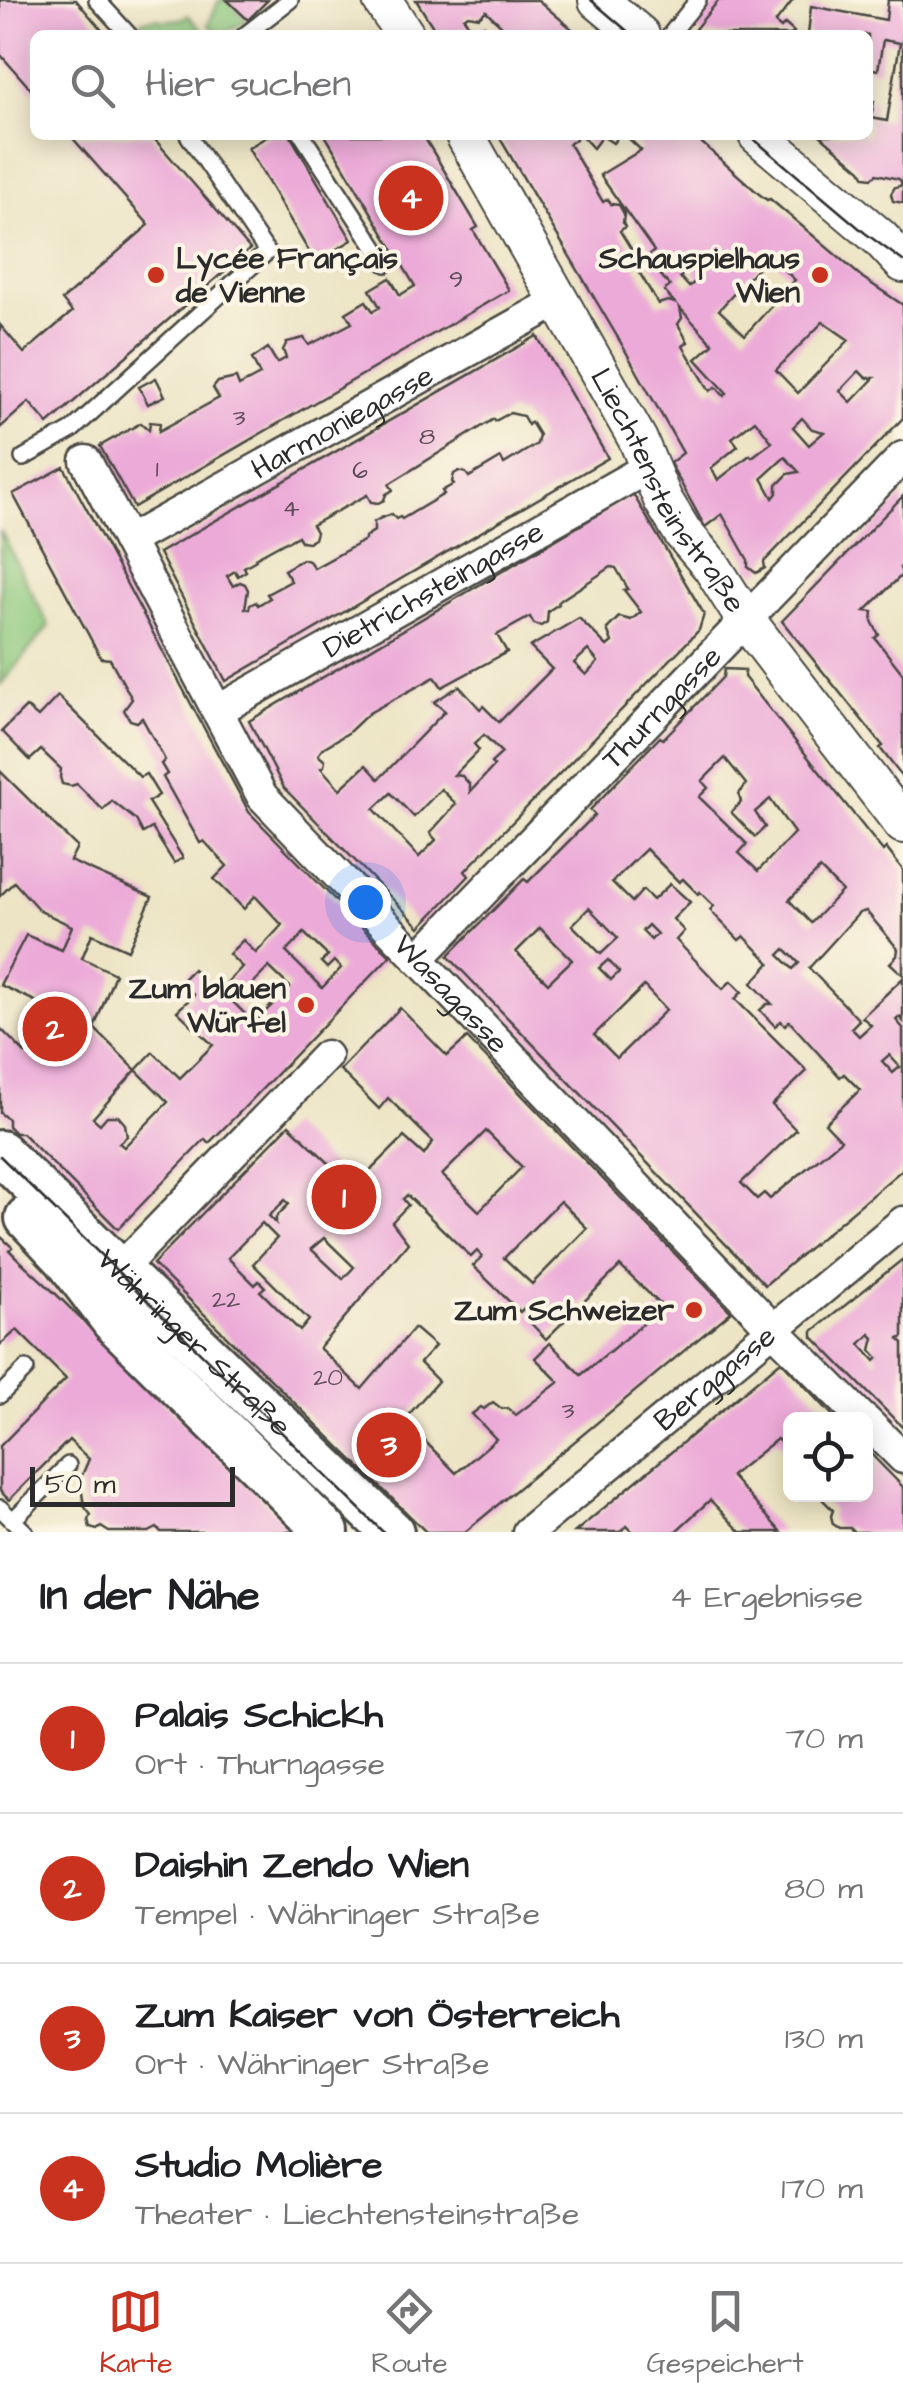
<!DOCTYPE html>
<html lang="de">
<meta charset="utf-8">
<style>
:root{--surface:#fff;--page:#f2f2f2;--text:#202124;--muted:#757577;--line:#e0e0e0;--accent:#c8321e}
body{margin:0;font-family:"Architects Daughter",sans-serif;background:var(--page);color:var(--text)}
.controls{position:absolute;right:30px;bottom:30px;display:grid;overflow:hidden;border-radius:15px;box-shadow:0 5px 25px #0003}
.controls button{width:90px;height:90px;display:grid;place-items:center;padding:0;border:0;border-bottom:2px solid var(--line);background:var(--surface);color:var(--text);font:50px sans-serif}
.scale{position:absolute;left:30px;bottom:25px;width:205px;box-sizing:border-box;padding-left:10px;border:5px solid #2b2b2b;border-top:0;font-size:28px;line-height:35px;white-space:nowrap;color:#2b2b2b;-webkit-text-stroke:8px #fcf5e5;paint-order:stroke}
.you{position:absolute;left:365px;top:902px;width:35px;height:35px;margin:-25px;border:8px solid #fff;border-radius:50%;background:#1a73e8;box-shadow:0 0 0 15px #1a73e833}
.badge{display:grid;place-items:center;width:65px;height:65px;border-radius:50%;background:var(--accent);color:#fff;font-size:32px;font-weight:700}
.pin{position:absolute;translate:-50% -50%;border:5px solid #fff;box-shadow:0 2px 10px #0006}
.list{margin:0;padding:0;list-style:none}
h2{display:flex;justify-content:space-between;align-items:center;height:130px;margin:0;padding:0 40px;font-size:42px}
h2 small{font-size:32px;font-weight:400;color:var(--muted)}
.list li{display:grid;grid-template-columns:65px 1fr auto;gap:30px;align-items:center;box-sizing:border-box;height:150px;padding:0 40px;border-top:2px solid var(--line)}
.list b{display:block;font-size:38px;white-space:nowrap}
.list p{margin:0;font-size:32px;white-space:nowrap;color:var(--muted)}
.list em{font-size:32px;font-style:normal;color:var(--muted)}
.icon{flex:none;width:55px;height:55px;fill:none;stroke:currentColor;stroke-width:2;stroke-linecap:round;stroke-linejoin:round}
.map{position:relative;flex:none;width:903px;height:1532px;overflow:hidden}
.search{position:absolute;background:var(--surface);box-shadow:0 5px 25px #0003;left:30px;right:30px;top:30px;height:110px;display:flex;align-items:center;gap:25px;box-sizing:border-box;padding:0 35px;border-radius:15px;color:var(--muted);font-size:38px}
.sheet{height:730px;background:var(--surface)}
nav{display:flex;justify-content:space-around;align-items:center;box-sizing:border-box;height:140px;border-top:2px solid var(--line);background:var(--surface);font-size:28px;color:var(--muted)}
nav a{display:grid;justify-items:center;gap:5px}
nav .on{color:var(--accent)}
.map>svg:first-child{display:block}
</style>
<div class="map">
<svg width="903" height="1532" viewBox="0 0 903 1532">
<rect width="100%" height="100%" fill="#fcf5e5"/>
<filter id="ink" filterUnits="userSpaceOnUse"><feTurbulence type="fractalNoise" baseFrequency=".01" numOctaves="2"/><feDisplacementMap in="SourceGraphic" scale="20" xChannelSelector="R" yChannelSelector="G"/><feConvolveMatrix kernelMatrix="1 2 1 2 8 2 1 2 1" color-interpolation-filters="sRGB"/></filter>
<filter id="wash" filterUnits="userSpaceOnUse"><feTurbulence type="fractalNoise" baseFrequency=".0048" numOctaves="4" result="noise"/><feDisplacementMap in="SourceGraphic" scale="40" xChannelSelector="R" yChannelSelector="G"/><feGaussianBlur stdDeviation="2.25" result="paint"/><feColorMatrix in="noise" values="0 0 0 0 0 0 0 0 0 0 0 0 0 0 0 0 0 1.4 0 .05"/><feComposite in="paint" operator="in"/></filter>
<g filter="url(#wash)">
<rect width="100%" height="100%" fill="#ece4c4"/>
<!-- green -->
<g fill="#8dc87d" stroke="#5c7a54" stroke-width="2.5">
<path d="M219 0H227L248 20 221 35 208 25Z"/>
<path d="M188 15 206 35H147L139 25 142 21 158 18 161 21 181 19Z"/>
<path d="M0 530 49 626 0 685Z"/>
</g>
<g id="blocks">
<!-- building -->
<g fill="#ecaad8" fill-rule="evenodd">
<path d="M0 0H76L106 35H35V94L0 54Z"/>
<path d="M227 0H268L248 20Z"/>
<path d="M416 0H538L579 35H504V28L486 11 479 17 468 15 464 18 474 32 484 25 490 35H438Z"/>
<path d="M719 0H793L775 23 781 28 785 24 794 32 791 35H702L695 29Z"/>
<path d="M888 0H903V203L893 201 891 194 895 187 900 186 902 183 899 179 877 174 872 178 865 177 861 170 820 135H868V100L874 101 871 118 887 121 900 43 883 40 878 70 868 68V35H808L811 6 886 20Z"/>
<path d="M70 135H151L250 249 48 424 29 402 0 428V325L24 353 72 312 62 300 149 225Z"/>
<path d="M270 135H290L352 240 315 262 248 148Z"/>
<path d="M325 135H423L478 227 473 230 509 290 134 507 100 446 141 423 149 430 150 422 160 423 159 431 219 398 213 388 218 382 236 378 239 386 260 375 252 359 268 348 277 363 286 358 283 350 287 342 304 338 309 345 331 334 352 323 346 313 366 301 373 311 380 307 370 290 390 278 400 295 415 286Z"/>
<path d="M498 135H576V139L569 144 603 202 608 199 611 204 619 205 624 214 623 223 625 227 620 231 633 252 629 255 658 304 668 301 675 303 664 291 670 286 646 258 654 251 600 175 641 150 625 135H693L759 194 767 200 770 199 863 278 903 305V418L764 562 765 568 756 573 748 567V560L722 514 705 527 670 463 683 453 621 343ZM769 255 795 280 745 335 719 310ZM695 264V273L699 278 689 287 680 277ZM680 308 713 344 696 359 727 393 724 396 716 387 710 391 683 346 688 342 678 324 682 318ZM823 322 849 340 798 393 776 370ZM859 371 866 378H874L851 402 840 391ZM802 418 812 429 824 432 809 445 793 427ZM755 420 772 442 752 457 750 455 718 480 711 468 738 446 732 438ZM785 457 799 472 788 474 777 485V493L773 498 762 478Z"/>
<path d="M581 135H619L613 143 602 136 593 148Z"/>
<path d="M537 336 608 458 226 681 159 553ZM510 413 523 416 528 425 531 422 539 435 537 444 504 464 501 458 469 477 466 473 459 471 454 474 452 482 454 484 442 491 444 494 402 519 400 517 396 519 392 514 381 518 374 522V531L365 537V540L314 568 309 561 303 559 284 570 291 581 267 594 270 598 258 605 256 602 250 605 249 609 245 608 248 590 245 584 240 582 233 586 227 576 235 571 238 576 246 571 244 567 256 560 255 558 286 541 287 542 298 536 301 541 308 542 314 539 316 532 312 525 367 495 371 502 378 503 384 500 386 494 393 490 389 484 494 419 495 421Z"/>
<path d="M156 378 165 396 148 404 139 387Z"/>
<path d="M64 467 249 812 390 956 243 1109 209 1143 205 1139 118 1229 22 1133H15L8 1126V1119L0 1113V1028L26 1054 31 1050 35 1054 45 1043 58 1055 72 1018 0 985 26 935 62 950 72 926 40 911 14 882 0 896V771L77 847 70 861 152 897 128 950 92 934 82 958 115 974 94 1028 136 1070 93 1118 100 1124 107 1116H118L125 1124 127 1136 119 1143 124 1147 168 1102 136 1070 153 1052 180 1078 213 1045 177 1011 194 995 180 982 193 969 217 993 242 967 229 954 243 940 256 953 282 925 255 896 244 909 214 879 227 866 204 841 200 843 163 777 167 774 161 764 165 760 142 718 137 722 130 720 124 710 132 699 110 659 101 658 13 494ZM304 933 328 956 321 962 327 968 334 961 341 968 322 988 286 952ZM269 967 290 987 254 1023 234 1003Z"/>
<path d="M633 494 704 614 699 630 465 871 469 876 420 927 284 788 249 721ZM611 567 616 568 628 589 624 590 641 612 631 620 619 617 607 629 612 642 607 646 579 618 530 647 552 669 499 722 483 706 480 709 459 686 434 702 445 711 379 779 366 765 340 789 321 768 324 766 325 761 318 755 323 748 348 733 369 713 435 677 442 687 507 652 497 635 530 617 534 624 541 626 547 622 548 611 559 604 558 602ZM588 650 598 662 586 675 574 663ZM484 735 502 753 491 763 494 766 470 792V785L462 776 454 775 479 750 474 744ZM441 789 456 804 430 833 436 840 419 857 374 809 391 793 414 817Z"/>
<path d="M903 496V565L900 568 903 574 865 611 873 612 872 621 879 635 875 638 903 674V778L880 748 883 746 782 621Z"/>
<path d="M724 669 745 670 744 677 883 851 886 848 903 870V975L890 963 897 956 898 949 866 911 859 913 809 968 859 1020 851 1028 859 1036 871 1025 862 1017 903 978V1021L900 1017 896 1020 903 1028V1169L765 1285 448 956 524 879 528 882 595 815 590 810 660 737 663 739 723 677ZM725 758 746 784 739 794 741 802 731 812 755 837 765 827 755 812 770 799 794 833 758 871 739 853 747 844 699 797 708 788 702 781ZM646 849 679 882 683 879 698 894 700 892 714 906 710 910 739 940 744 936 770 963 752 983 772 1004H767L760 1010 775 1026 781 1021 785 1025 789 1021 840 1077 844 1074 860 1090 825 1123 841 1140 770 1199 764 1193 757 1199 741 1183 796 1130 772 1105 807 1071 735 999 742 992 731 981 723 989 676 940 684 931 673 919 690 902 670 884 653 900 643 890 632 902 612 882ZM820 869 842 891 811 923 789 900ZM589 908 618 938 601 954 572 925ZM648 925 657 934 651 940 642 931ZM540 928 572 960 548 983 516 952ZM785 949 799 963 793 969 779 955ZM608 960 619 972 611 980 599 968ZM644 986 666 1010 617 1058 594 1035ZM889 1055 900 1067 893 1073 882 1061Z"/>
<path d="M58 696 140 777 146 774 159 795 148 802 183 858 174 863 152 828 143 833 136 820 112 801 103 810 77 784 71 786 62 784 60 777 61 769 41 750 30 760 2 731 26 707 38 717Z"/>
<path d="M400 1008 447 1056 467 1038 731 1312 465 1532H426L153 1264 289 1125 354 1187 404 1137 424 1155 433 1142 388 1098 379 1109 340 1070ZM486 1131 522 1167 479 1211 442 1175ZM407 1195 471 1257 477 1251 482 1257 473 1266 520 1312 529 1303 534 1308 525 1317 546 1339 620 1266 663 1307 581 1375 550 1343 535 1358 559 1382 516 1415 507 1408 502 1409 493 1402 484 1409 481 1407 472 1414 496 1439 456 1473 404 1420 438 1381 420 1363 435 1346 414 1328 362 1389 319 1348 408 1243 392 1222 408 1205 403 1199ZM285 1200 289 1204 276 1217V1223L269 1216ZM560 1201 587 1228 532 1284 504 1258ZM262 1223 277 1238 253 1264 309 1320 300 1331 260 1291 265 1287 259 1281 255 1285 228 1258ZM324 1238 354 1267 343 1279 311 1249Z"/>
<path d="M0 1236 12 1247 9 1250 17 1258 57 1295 295 1532H161L157 1528 149 1532H109L101 1527 97 1530 90 1528 88 1519 91 1515 84 1506 80 1480 89 1459 69 1440 9 1500 0 1491V1446L66 1379 17 1330 0 1345Z"/>
<path d="M903 1259V1337L899 1339 903 1343V1428L813 1337V1331ZM870 1334 874 1338 871 1350 878 1358 875 1361 860 1344Z"/>
<path d="M781 1361 837 1420H790V1453L777 1439 731 1476 781 1532H741L710 1500 675 1532H633L627 1526 620 1532H575Z"/>
<path d="M866 1449 903 1487V1532H854L850 1528H839L833 1524 831 1516 833 1510 817 1494H866Z"/>
</g>
</g>
</g>
<g filter="url(#ink)">
<use href="#blocks" fill-opacity="0" stroke="#484742" stroke-width="2.5"/>
<g fill="none" stroke-linecap="round" stroke-linejoin="round">
<!-- service casing -->
<g stroke="#484742" stroke-width="20">
<g id="service">
<path d="M97 0 129 35"/>
<path d="M245 35 290 0"/>
<path d="M670 35 698 0"/>
<path d="M302 135 386 264"/>
<path d="M23 458 72 430 267 252 188 135"/>
<path d="M0 1395 26 1369"/>
<path d="M0 1508 25 1532"/>
<path d="M13 1520 68 1465"/>
</g>
</g>
<!-- minor casing -->
<g stroke="#484742" stroke-width="35">
<g id="minor">
<path id="s1" d="M86 461 262 796 774 1330 864 1420"/>
<path id="s2" d="M128 541 558 301"/>
<path id="s3" d="M217 711 649 467"/>
<path id="s4" d="M418 959 903 457"/>
<path d="M119 1270 326 1056"/>
<path d="M866 1421 903 1458"/>
<path id="s5" d="M528 1532 903 1222"/>
</g>
</g>
<!-- tertiary casing -->
<g stroke="#484742" stroke-width="42">
<g id="tertiary">
<path d="M382 0 405 35"/>
<path d="M598 0 640 35"/>
<path id="s6" d="M465 135 638 440 663 500 683 533 712 567 745 619 903 824"/>
<path d="M758 135 880 238 903 263"/>
</g>
</g>
<!-- secondary casing -->
<g stroke="#484742" stroke-width="48">
<g id="secondary">
<path id="s7" d="M0 1152 119 1270 392 1532"/>
<path d="M27 1218 65 1258 113 1321 327 1532"/>
</g>
</g>
<!-- service -->
<use href="#service" stroke="#fff" stroke-width="15"/>
<!-- minor -->
<use href="#minor" stroke="#fff" stroke-width="30"/>
<!-- tertiary -->
<use href="#tertiary" stroke="#fff" stroke-width="38"/>
<!-- secondary -->
<use href="#secondary" stroke="#fff" stroke-width="42"/>
<!-- tram -->
<g stroke="#2b2b2b" stroke-width="2.5">
<path d="M591 0 632 35"/>
<path d="M749 135 865 233 903 261"/>
<path d="M0 1156 383 1532"/>
</g>
</g>
</g>
<!-- markers -->
<g fill="#c8321e" stroke="#fcf5e5" stroke-width="4">
<circle cx="156" cy="275" r="10"/>
<circle cx="820" cy="275" r="10"/>
<circle cx="306" cy="1005" r="10"/>
<circle cx="694" cy="1310" r="10"/>
</g>
<g text-anchor="middle" stroke-width="8" stroke-linejoin="round" paint-order="stroke">
<!-- number labels -->
<g font-size="25" fill="#5b4b56">
<text x="456" y="287">9</text>
<text x="239" y="425">3</text>
<text x="427" y="444">8</text>
<text x="157" y="477">1</text>
<text x="360" y="478">6</text>
<text x="291" y="516">4</text>
<text x="226" y="1307">22</text>
<text x="328" y="1385">20</text>
<text x="568" y="1418">3</text>
</g>
<!-- poi labels -->
<g font-size="30" font-weight="bold" fill="#2b2b2b" stroke="#fcf5e5" text-anchor="end">
<text x="176" y="268" text-anchor="start">Lycée Français<tspan x="176" dy="34">de Vienne</tspan></text>
<text x="800" y="268">Schauspielhaus<tspan x="800" dy="34">Wien</tspan></text>
<text x="286" y="998">Zum blauen<tspan x="286" dy="34">Würfel</tspan></text>
<text x="674" y="1320">Zum Schweizer</text>
</g>
<!-- street labels -->
<g font-size="30" fill="#2b2b2b" stroke="#fcf5e5">
<text dy="10" stroke="none"><textPath href="#s2" startOffset="245">Harmoniegasse</textPath></text>
<text dy="10" stroke="none"><textPath href="#s6" startOffset="410">Liechtensteinstraße</textPath></text>
<text dy="10" stroke="none"><textPath href="#s3" startOffset="248">Dietrichsteingasse</textPath></text>
<text dy="10" stroke="none"><textPath href="#s4" startOffset="350">Thurngasse</textPath></text>
<text dy="10" stroke="none"><textPath href="#s1" startOffset="652">Wasagasse</textPath></text>
<text dy="10" stroke="none"><textPath href="#s7" startOffset="272">Währinger Straße</textPath></text>
<text dy="10" stroke="none"><textPath href="#s5" startOffset="242">Berggasse</textPath></text>
</g>
</g>
</svg>
<div class="controls">
<button><svg class="icon" aria-label="locate" viewBox="0 0 24 24"><circle cx="12" cy="12" r="6"/><path d="M12 2v4M12 18v4M2 12h4M18 12h4"/></svg></button>
</div>
<div class="scale">50 m</div>
<div class="you"></div>
<div class="pin badge" style="left:344px;top:1197px">1</div>
<div class="pin badge" style="left:55px;top:1029px">2</div>
<div class="pin badge" style="left:389px;top:1445px">3</div>
<div class="pin badge" style="left:411px;top:198px">4</div>
<div class="search"><svg class="icon" aria-label="search" viewBox="0 0 24 24"><circle cx="10" cy="10" r="6"/><path d="M15 15l6 6"/></svg>Hier suchen</div>
</div>
<section class="sheet">
<h2>In der Nähe<small>4 Ergebnisse</small></h2>
<ul class="list">
<li><span class="badge">1</span><div><b>Palais Schickh</b><p>Ort · Thurngasse</p></div><em>70 m</em></li>
<li><span class="badge">2</span><div><b>Daishin Zendo Wien</b><p>Tempel · Währinger Straße</p></div><em>80 m</em></li>
<li><span class="badge">3</span><div><b>Zum Kaiser von Österreich</b><p>Ort · Währinger Straße</p></div><em>130 m</em></li>
<li><span class="badge">4</span><div><b>Studio Molière</b><p>Theater · Liechtensteinstraße</p></div><em>170 m</em></li>
</ul>
</section>
<nav>
<a class="on"><svg class="icon" aria-label="map" viewBox="0 0 24 24"><path d="M3 6l6-2 6 2 6-2v14l-6 2-6-2-6 2zM9 4v14M15 6v14"/></svg>Karte</a>
<a><svg class="icon" aria-label="directions" viewBox="0 0 24 24"><path d="M12 3l9 9-9 9-9-9zM9 14v-3h6M13 9l2 2-2 2"/></svg>Route</a>
<a><svg class="icon" aria-label="saved" viewBox="0 0 24 24"><path d="M7 4h10v16l-5-4-5 4z"/></svg>Gespeichert</a>
</nav>
